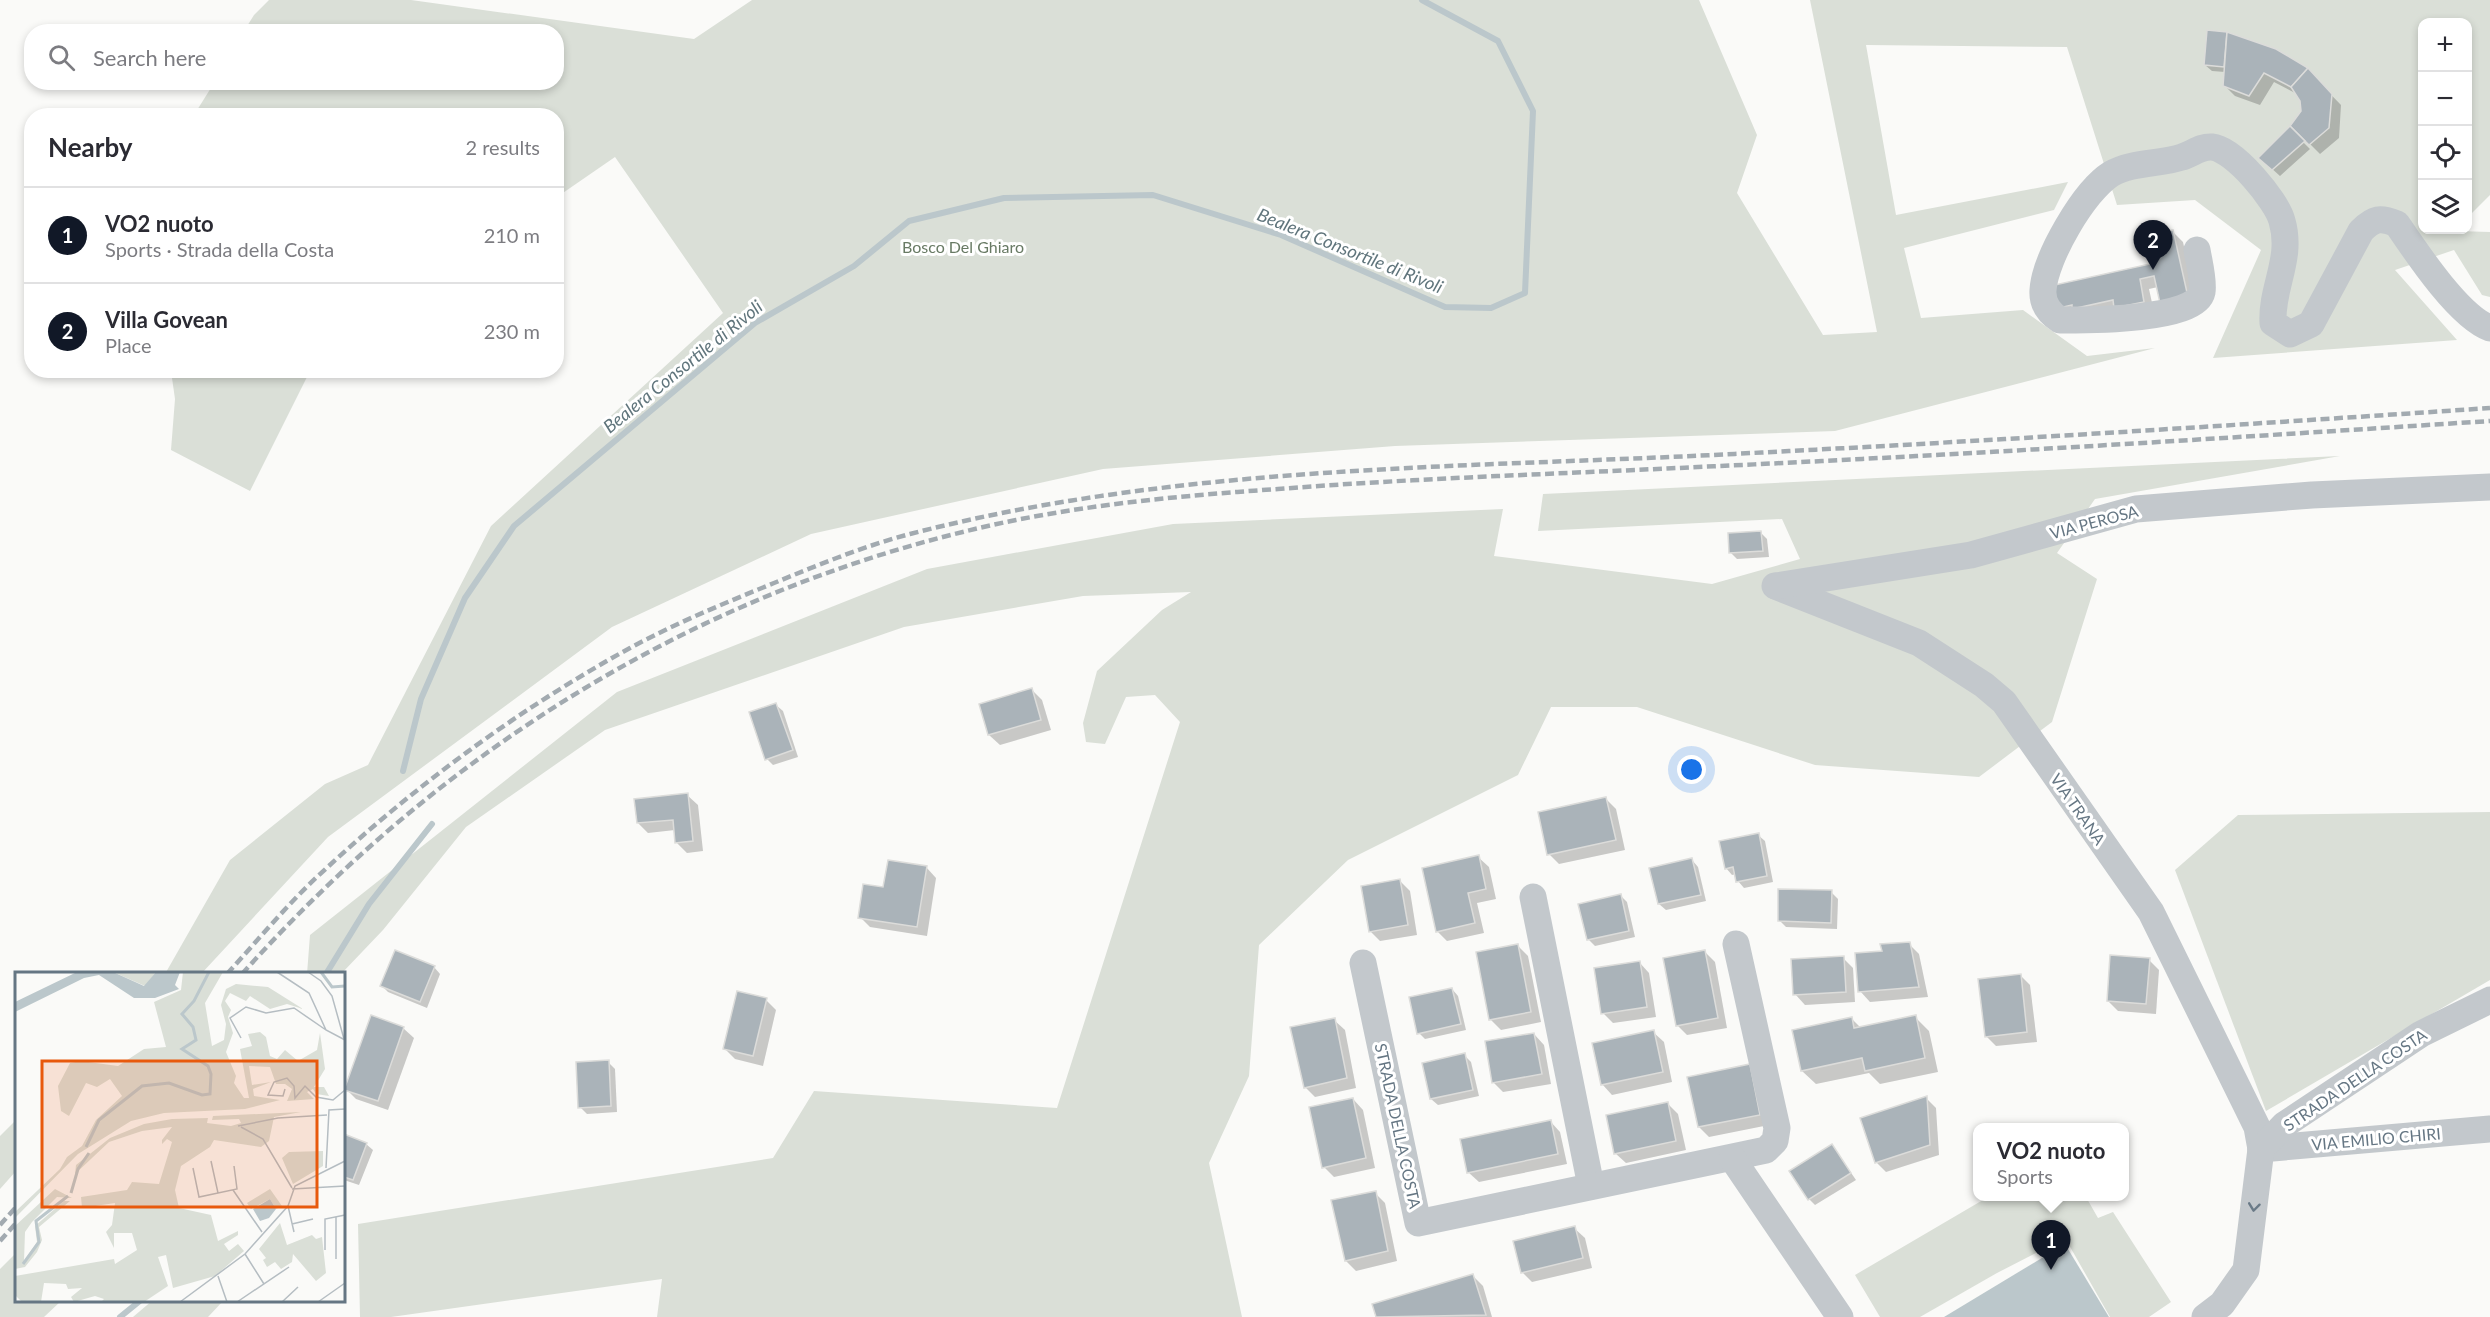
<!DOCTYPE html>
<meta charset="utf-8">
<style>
:root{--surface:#fff;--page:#f2f2f3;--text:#2b2b33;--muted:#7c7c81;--line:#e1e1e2;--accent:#111827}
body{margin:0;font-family:Lato,sans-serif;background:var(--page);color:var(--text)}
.controls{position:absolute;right:18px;top:18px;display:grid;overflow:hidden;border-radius:12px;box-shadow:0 3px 9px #0003}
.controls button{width:54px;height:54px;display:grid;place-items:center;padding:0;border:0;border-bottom:2px solid var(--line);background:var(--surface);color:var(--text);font:30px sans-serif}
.you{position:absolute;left:1692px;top:770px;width:21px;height:21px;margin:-15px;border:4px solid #fff;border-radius:50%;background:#1a73e8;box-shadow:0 0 0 9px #1a73e833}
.badge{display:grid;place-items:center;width:39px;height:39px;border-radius:50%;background:var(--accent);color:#fff;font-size:20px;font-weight:700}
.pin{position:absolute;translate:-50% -50px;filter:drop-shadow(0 2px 3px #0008)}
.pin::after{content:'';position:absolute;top:32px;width:21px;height:18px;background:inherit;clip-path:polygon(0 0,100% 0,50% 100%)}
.popup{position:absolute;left:1973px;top:1123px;width:156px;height:78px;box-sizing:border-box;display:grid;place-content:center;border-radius:12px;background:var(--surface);filter:drop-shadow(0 2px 4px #0005);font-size:20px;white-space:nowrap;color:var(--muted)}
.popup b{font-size:22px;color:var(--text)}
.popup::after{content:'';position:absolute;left:50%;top:100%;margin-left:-12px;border:12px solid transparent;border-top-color:var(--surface)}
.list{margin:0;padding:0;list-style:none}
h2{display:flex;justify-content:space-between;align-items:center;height:78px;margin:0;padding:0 24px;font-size:26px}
h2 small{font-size:20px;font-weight:400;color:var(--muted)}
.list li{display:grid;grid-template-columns:39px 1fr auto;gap:18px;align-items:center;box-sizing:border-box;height:96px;padding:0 24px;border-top:2px solid var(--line)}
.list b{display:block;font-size:22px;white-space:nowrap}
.list p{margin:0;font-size:20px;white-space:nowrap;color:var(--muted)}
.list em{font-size:20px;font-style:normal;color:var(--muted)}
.icon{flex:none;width:33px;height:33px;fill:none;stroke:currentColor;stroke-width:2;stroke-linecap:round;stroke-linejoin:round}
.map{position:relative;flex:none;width:2490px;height:1317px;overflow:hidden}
.search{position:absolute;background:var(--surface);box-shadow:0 3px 9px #0003;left:24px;top:24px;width:540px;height:66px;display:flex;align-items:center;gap:15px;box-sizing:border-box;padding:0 21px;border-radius:24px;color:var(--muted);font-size:22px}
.panel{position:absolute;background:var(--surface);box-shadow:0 3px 9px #0003;left:24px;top:108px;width:540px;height:270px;border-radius:24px}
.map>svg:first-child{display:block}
</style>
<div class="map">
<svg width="2490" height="1317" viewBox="0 0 2490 1317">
<rect width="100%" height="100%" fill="#fafaf8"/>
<!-- green -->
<g fill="#dadfd7">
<path d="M269 0H411L694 39 752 0H1699L1757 135 1737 193 1823 335 1877 332 1810 0H2490V195L2468 217V22H2422V230L2490 232V297L2482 295 2454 250 2395 270 2457 340 2213 358 2261 250 2195 200 2117 205 2067 47 1866 45 1896 215 2068 182 2054 210 1904 248 1921 318 2023 310 2087 356 2155 348 1835 431 1395 446 1103 469 811 534 612 627 328 837 202 973 165 974 230 860 325 784 368 765 491 526 723 313 615 157 557 197 556 116 194 115 214 83 556 82V32L244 31 254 15Z"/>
<path d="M171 371H310L250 491 171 450 175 399Z"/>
<path d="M2340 456 2095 499 2057 553 2097 579 2052 722 1979 777 1815 765 1637 707H1551L1518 775 1348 860 1259 945 1249 1076 1209 1163 1242 1317H657L662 1279 391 1317H360L358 1224 773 1158 814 1091 1057 1108 1180 722 1155 695 1126 697 1105 744 1086 742 1083 723 1097 671 1162 610 1191 592 1083 596 904 627 605 730 466 827 383 930 342 973 307 974 310 935 617 692 927 569 1173 524 1503 509 1494 556 1712 584 1800 559 1782 519 1538 531 1543 494Z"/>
<path d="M2490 812V980L2266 1111 2175 870 2238 815Z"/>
<path d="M16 1120V1171L0 1189V1136Z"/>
<path d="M1988 1197H2086L2098 1218 2113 1212 2171 1302 2149 1317H2110L2065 1238 1997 1273 1920 1317H1880L1855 1275Z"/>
<path d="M16 1253V1300L61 1301 44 1317H0V1269Z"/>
<path d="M153 1300H223V1301L208 1317H133Z"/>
</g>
<!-- water -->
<path fill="#bbc7cb" d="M2065 1244 2109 1317H1944Z"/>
<!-- shadow -->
<g fill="#0003">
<path d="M2208 32 2227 34 2307 70 2341 105 2339 138 2320 154 2298 132 2295 134 2310 149 2280 176 2260 158 2291 127 2302 112 2301 100 2297 94 2274 82 2260 105 2235 96 2224 85 2225 72 2212 71 2205 65Z"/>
<path d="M2173 232 2183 242 2197 307 2158 287 2149 289 2154 312 2057 308 2152 265Z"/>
<path d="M1761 533 1767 539 1769 557 1737 559 1731 553Z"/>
<path d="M1032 690 1042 700 1051 730 1000 745 989 735 981 705Z"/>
<path d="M776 705 783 711 798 757 773 765 767 759Z"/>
<path d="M687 795 698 805 703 851 687 853 677 843 675 830 648 833 638 823Z"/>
<path d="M1606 799 1616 809 1625 850 1559 864 1549 854Z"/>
<path d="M1758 835 1765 841 1773 882 1744 888 1738 881 1736 874 1732 875 1726 868Z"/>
<path d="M1478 857 1489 867 1496 899 1477 903 1484 933 1447 941 1437 931Z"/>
<path d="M1692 860 1698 867 1706 901 1666 910 1659 904Z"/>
<path d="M926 867 936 878 927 936 870 927 860 917 885 889Z"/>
<path d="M1400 881 1410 891 1417 935 1380 941 1370 931Z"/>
<path d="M1831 892 1838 899 1837 929 1786 927 1779 920Z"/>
<path d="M1621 896 1627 902 1635 937 1595 946 1588 939Z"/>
<path d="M1909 944 1919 954 1928 997 1870 1002 1860 991Z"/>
<path d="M1518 946 1528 956 1541 1022 1501 1030 1491 1020Z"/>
<path d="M1704 951 1715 962 1727 1028 1687 1035 1677 1025Z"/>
<path d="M1843 958 1853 968 1855 1002 1805 1005 1795 994Z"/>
<path d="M2149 960 2159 970 2156 1014 2118 1011 2108 1001Z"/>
<path d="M1639 962 1649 973 1656 1017 1613 1023 1603 1013Z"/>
<path d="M434 967 440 974 427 1008 388 992 382 986Z"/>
<path d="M2020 975 2030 985 2037 1042 1996 1046 1986 1036Z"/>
<path d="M1452 989 1458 996 1466 1030 1425 1039 1419 1033Z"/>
<path d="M766 1000 776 1010 763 1066 735 1059 725 1049Z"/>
<path d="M1915 1017 1929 1031 1938 1072 1880 1084 1869 1073 1816 1084 1802 1071 1851 1018 1861 1028Z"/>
<path d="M1334 1020 1345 1030 1356 1088 1315 1097 1305 1087Z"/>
<path d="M403 1028 414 1038 388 1110 356 1099 346 1089Z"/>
<path d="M1653 1032 1664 1042 1672 1082 1612 1095 1602 1084Z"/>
<path d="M1534 1034 1544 1045 1551 1084 1503 1092 1493 1082Z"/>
<path d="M1464 1055 1471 1062 1479 1096 1438 1105 1431 1099 1423 1064Z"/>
<path d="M608 1062 615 1069 617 1112 587 1114 580 1107Z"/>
<path d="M1749 1066 1769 1125 1709 1137 1699 1127Z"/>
<path d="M1926 1098 1936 1108 1939 1155 1886 1172 1876 1162Z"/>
<path d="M1353 1099 1363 1110 1375 1168 1334 1177 1324 1167Z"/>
<path d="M1668 1104 1678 1114 1686 1150 1626 1163 1615 1153Z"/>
<path d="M1550 1121 1560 1132 1567 1164 1479 1182 1468 1172Z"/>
<path d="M344 1135 366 1144 373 1150 359 1185 344 1180Z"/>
<path d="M1832 1145 1856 1180 1815 1205 1809 1199Z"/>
<path d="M1375 1193 1385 1203 1397 1261 1356 1271 1346 1261Z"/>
<path d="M1574 1228 1585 1238 1592 1268 1532 1282 1522 1272Z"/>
<path d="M1473 1276 1483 1286 1492 1317H1378L1374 1305Z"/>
</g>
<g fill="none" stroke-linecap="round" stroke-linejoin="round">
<!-- stream -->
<g stroke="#bbc7cb" stroke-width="6">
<path d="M403 771 421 699 465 598 514 526 755 323 854 266 909 221 1004 198 1153 195 1281 235 1445 307 1491 308 1525 293 1533 111 1498 41 1422 0"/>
<path d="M326 974 369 904 432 824"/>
<path d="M120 1317 141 1300"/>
</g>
</g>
<!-- building -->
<g fill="#aab3b9" stroke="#dcdcda" stroke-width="1.5">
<path d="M2207 30 2227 32 2224 67 2204 65Z"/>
<path d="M2227 32 2276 49 2308 68 2291 87 2264 73 2249 96 2223 86Z"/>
<path d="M2308 68 2332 94 2329 128 2309 145 2290 126 2301 111 2300 101 2291 87Z"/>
<path d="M2290 126 2305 141 2272 170 2258 158Z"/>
<path d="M2173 230 2188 297 2160 303 2154 276 2140 279 2144 302 2114 308 2113 300 2072 309V305L2055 309 2050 286 2150 264 2144 236Z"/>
<path d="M1761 531 1763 551 1729 553 1728 533Z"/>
<path d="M1032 688 1041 720 988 735 979 704Z"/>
<path d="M776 703 793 750 765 760 749 712Z"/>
<path d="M688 793 693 841 675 843 673 820 637 823 634 799Z"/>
<path d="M1606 797 1616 840 1547 855 1538 812Z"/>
<path d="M1759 833 1767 876 1736 882 1733 867 1725 869 1719 841Z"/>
<path d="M1479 855 1486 889 1468 893 1475 923 1436 932 1422 868Z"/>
<path d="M1692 858 1701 895 1658 904 1649 868Z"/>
<path d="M888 860 927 866 917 927 858 918 863 884 883 887Z"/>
<path d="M1400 879 1408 925 1369 932 1361 886Z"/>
<path d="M1778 889 1832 890 1831 923 1778 921Z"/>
<path d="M1621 894 1629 931 1587 940 1578 904Z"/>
<path d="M1910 942 1919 987 1858 992 1855 953 1882 951 1880 944Z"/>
<path d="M1518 944 1531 1012 1489 1020 1476 952Z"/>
<path d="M395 950 435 966 420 1002 380 986Z"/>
<path d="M1705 950 1718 1018 1676 1026 1663 958Z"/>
<path d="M2110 955 2150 958 2146 1004 2107 1001Z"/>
<path d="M1844 956 1846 992 1793 995 1791 959Z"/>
<path d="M1640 961 1647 1007 1601 1014 1594 968Z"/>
<path d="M2021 974 2027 1032 1985 1037 1978 979Z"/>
<path d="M1452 988 1461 1024 1417 1034 1409 997Z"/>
<path d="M737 991 767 998 753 1056 723 1049Z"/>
<path d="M371 1015 404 1027 378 1101 344 1090Z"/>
<path d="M1916 1015 1925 1058 1865 1071 1862 1058 1801 1071 1792 1030 1852 1017 1854 1028Z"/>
<path d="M1335 1018 1347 1078 1304 1088 1290 1027Z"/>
<path d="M1654 1030 1663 1072 1601 1085 1592 1043Z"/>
<path d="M1534 1033 1542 1074 1492 1083 1485 1041Z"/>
<path d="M1465 1053 1473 1090 1430 1099 1422 1063Z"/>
<path d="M609 1060 611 1106 578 1108 576 1062Z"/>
<path d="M1750 1064 1760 1115 1698 1127 1687 1077Z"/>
<path d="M1927 1096 1930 1145 1875 1163 1860 1118Z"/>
<path d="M1353 1098 1366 1158 1322 1168 1309 1107Z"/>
<path d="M1668 1102 1676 1141 1614 1154 1606 1115Z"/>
<path d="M1551 1120 1558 1154 1467 1173 1460 1139Z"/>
<path d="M344 1134 367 1143 353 1180 344 1177Z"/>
<path d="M1832 1144 1851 1173 1808 1200 1789 1171Z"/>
<path d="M1376 1191 1388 1251 1345 1261 1331 1200Z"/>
<path d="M1575 1226 1583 1258 1521 1273 1513 1241Z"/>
<path d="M1473 1274 1486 1315 1376 1317 1372 1304Z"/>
</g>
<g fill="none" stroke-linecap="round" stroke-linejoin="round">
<!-- minor -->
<g stroke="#c3c8cc" stroke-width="27">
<path d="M2197 250C2199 262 2204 281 2202 292 2196 321 2084 320 2060 320 2049 313 2042 303 2043 290 2045 258 2084 191 2111 174 2131 162 2161 164 2182 157 2192 154 2201 146 2212 147 2234 149 2277 201 2282 221 2293 259 2271 287 2273 323L2290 334 2311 324 2361 231C2374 218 2380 217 2397 224 2416 252 2459 317 2490 328"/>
<path d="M1775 586 1919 643 1984 685 2004 702 2151 912 2257 1127 2261 1149"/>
<path d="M1776 586 1971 555 2136 509 2312 495 2490 487"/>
<path d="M1533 897 1591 1186"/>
<path d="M1363 963 1418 1223 1766 1150 1775 1141 1777 1128 1736 944"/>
<path d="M2261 1149 2490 1129"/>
<path d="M1732 1158 1840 1317"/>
<path d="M2205 1317 2222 1304 2246 1270 2261 1149 2284 1125 2421 1034 2490 1000"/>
</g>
<!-- rail -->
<g stroke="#a2aab0" stroke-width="4.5" stroke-dasharray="9 4.5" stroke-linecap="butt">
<path d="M227 974C257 941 286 906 318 876 412 788 517 710 630 648 676 623 725 603 774 583 818 565 864 546 910 534 1165 468 1431 468 1692 456 1958 443 2224 426 2490 408"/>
<path d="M242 974C448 744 711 582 1016 520 1102 503 1190 495 1278 489 1418 478 1558 474 1698 467 1962 455 2226 438 2490 421"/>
<path d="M0 1225 16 1207"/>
<path d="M0 1241 16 1223"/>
</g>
</g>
<!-- one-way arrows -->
<defs><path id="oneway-chevron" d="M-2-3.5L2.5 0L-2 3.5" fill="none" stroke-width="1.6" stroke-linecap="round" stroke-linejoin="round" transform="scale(1.5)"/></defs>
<use stroke="#6a7a87" href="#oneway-chevron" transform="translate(2254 1207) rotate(97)"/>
<g text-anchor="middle" stroke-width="6" stroke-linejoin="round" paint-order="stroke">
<!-- park labels -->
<g font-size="16" fill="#687a64" stroke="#fff">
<text x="963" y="253">Bosco Del Ghiaro</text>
</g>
<!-- street labels -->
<g font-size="16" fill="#657683" stroke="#fff">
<text transform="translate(2094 522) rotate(-15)" y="6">VIA PEROSA</text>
<text transform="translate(2078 809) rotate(55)" y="6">VIA TRANA</text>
<text transform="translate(2355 1080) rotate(-34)" y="6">STRADA DELLA COSTA</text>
<text transform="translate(1398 1126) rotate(78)" y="6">STRADA DELLA COSTA</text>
<text transform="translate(2376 1139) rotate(-5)" y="6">VIA EMILIO CHIRI</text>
</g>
<!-- water labels -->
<g font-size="18" font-style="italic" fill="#60757c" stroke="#fff">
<text transform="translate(1350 251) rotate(22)" y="6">Bealera Consortile di Rivoli</text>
<text transform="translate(683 367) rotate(-39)" y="6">Bealera Consortile di Rivoli</text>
</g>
</g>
<!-- overview -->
<g transform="translate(15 972)">
<rect width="330" height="330" fill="#fafaf8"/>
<path d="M98 0H141L130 14ZM168 0H208L190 31 197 74 209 68 211 52 206 33 211 17 221 12 253 15 288 37 272 32 255 37 235 24 231 29 215 21 210 29 216 38 213 45 218 61 211 80 221 104 219 111 229 126H234L225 77 237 74 233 62 245 60 251 65 255 84 262 87 270 78 283 89 302 78 305 61 310 97 299 115H309L314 124 301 122 298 117 292 120 299 127 272 129 277 117 270 112H261L255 95 234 94 237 113 256 110 238 117 239 124 265 128 230 137 149 141 116 149 63 182 0 246V240L45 197 52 185 67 174 81 148 107 124 95 107 82 115 71 111 54 144 46 139 43 114 55 91 66 89 103 94 129 77 151 75 139 30 166 18ZM286 140 259 145 254 169 246 175 199 168 195 175 166 194 160 218 164 236 196 243 203 269 223 259V263L209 272 214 279 223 272 229 279 200 304 158 316 151 283 143 285 153 314 129 330H86L89 327 80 324 59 330 56 325 67 316 53 317 51 312 29 311 26 330H7L0 323V304L99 287 100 292 122 278 117 261H99V276L91 260 97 253 100 231 67 236 66 225 112 218 117 210 144 212 157 170 152 167 147 172V168L157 155 127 159 94 170 60 202 61 193 95 166 129 152 157 147 193 146 192 151 216 154 226 151 224 147 197 148 198 144ZM308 179V194L278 212 267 186 274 180ZM40 217 57 226 42 225 17 250 10 260 9 289 22 270 20 254 49 229H55L24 255 27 268 22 280 10 295 0 297V254ZM255 217 267 234 261 237 255 227 236 237 232 231ZM265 251 272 273 297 263 301 267 307 265 311 301 301 309 278 282 277 290 266 297 260 290 252 295 248 288 251 286 244 277Z" fill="#dadfd7"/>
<path d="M62 0H98L129 14 141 0H165L160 13 164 17 140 26H119L84 3 69 6 0 40V30ZM255 227 261 237 254 246 245 249 238 237Z" fill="#bbc7cb"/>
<path fill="none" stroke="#bbc7cb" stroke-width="3" d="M306 0 317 15 330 14M71 175 84 148 127 114 154 111 187 123 195 122 196 102 193 94 167 77 181 68 178 55 167 42 179 29 194 0M56 221 63 197 74 181M8 292 24 270 21 249 53 224"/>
<path fill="none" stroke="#b5bdc2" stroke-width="1.5" d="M262 0 294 21 311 58 330 68M293 0 306 9 317 24 329 67M226 66 215 46 231 35 251 41 279 36 311 58M270 117 268 124 253 123 259 110 272 106 279 114 280 126 290 114 301 125 318 128 330 118M223 154 263 146 312 143M226 155 248 167 277 216M196 189 203 221M178 196 184 225 222 217 219 194M311 196 314 138 330 137M277 217 330 214M218 218 247 260M273 234 279 260M321 245V287M277 252 298 247M310 278V247L330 243M230 282 249 312M203 304 212 330M165 330 230 282 273 234 280 214 330 189M222 330 274 295M267 330 283 315M303 330 330 311"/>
<path fill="#e8590c" fill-opacity="0.15" stroke="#e8590c" stroke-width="3" d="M27 89H302V235H27Z"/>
<rect width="330" height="330" fill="none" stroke="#657683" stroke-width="3"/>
</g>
</svg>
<div class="controls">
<button>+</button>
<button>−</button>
<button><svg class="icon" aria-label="locate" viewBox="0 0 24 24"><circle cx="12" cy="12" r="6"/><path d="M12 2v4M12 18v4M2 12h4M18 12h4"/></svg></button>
<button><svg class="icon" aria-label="layers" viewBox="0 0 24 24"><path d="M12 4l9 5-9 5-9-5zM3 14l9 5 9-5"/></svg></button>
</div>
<div class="you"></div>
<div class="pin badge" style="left:2051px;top:1270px">1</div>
<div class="popup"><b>VO2 nuoto</b>Sports</div>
<div class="pin badge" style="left:2153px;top:270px">2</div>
<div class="search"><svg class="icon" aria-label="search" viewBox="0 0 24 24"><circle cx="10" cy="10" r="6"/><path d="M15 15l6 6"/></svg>Search here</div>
<section class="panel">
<h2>Nearby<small>2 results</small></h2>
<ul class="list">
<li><span class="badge">1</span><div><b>VO2 nuoto</b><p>Sports · Strada della Costa</p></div><em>210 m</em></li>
<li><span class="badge">2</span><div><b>Villa Govean</b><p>Place</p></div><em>230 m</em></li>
</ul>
</section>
</div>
